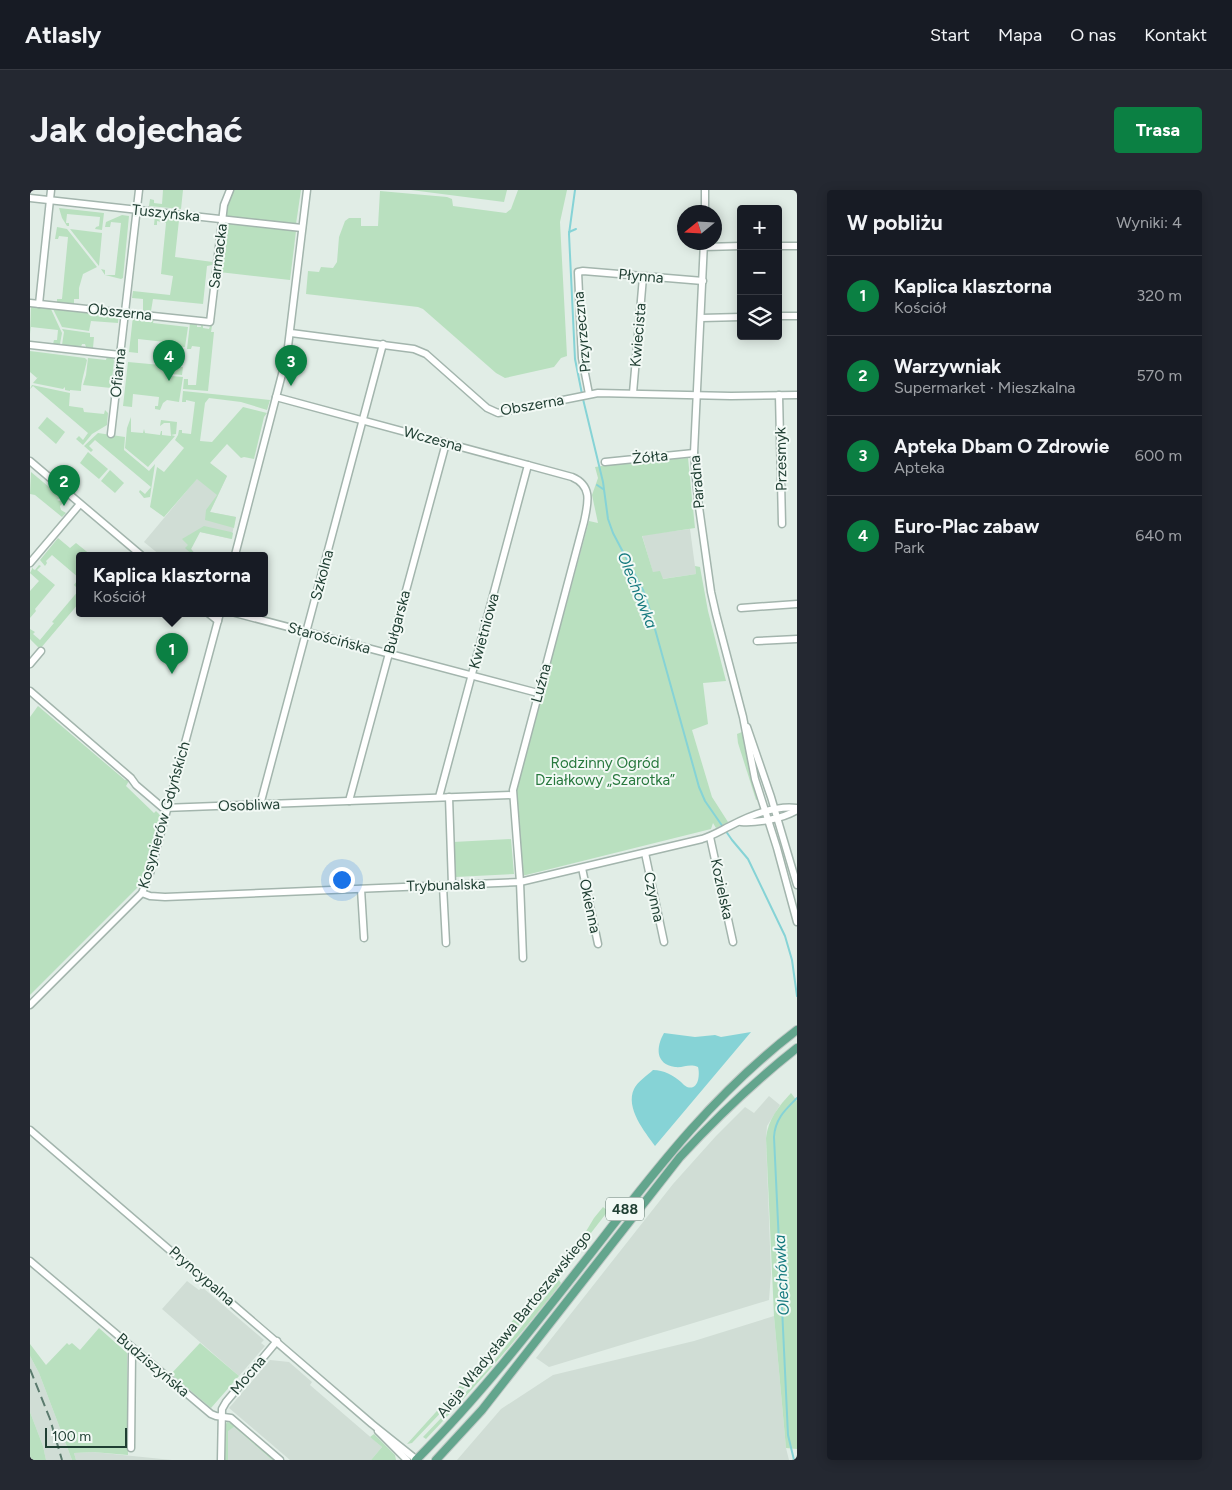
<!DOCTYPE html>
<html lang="pl">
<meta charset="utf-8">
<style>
:root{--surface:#171b24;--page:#242831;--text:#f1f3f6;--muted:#9ea1a6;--line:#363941;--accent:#0b8043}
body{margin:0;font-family:Figtree,sans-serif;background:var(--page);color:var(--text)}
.controls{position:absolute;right:15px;top:15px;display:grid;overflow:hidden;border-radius:5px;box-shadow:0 2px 12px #0003}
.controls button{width:45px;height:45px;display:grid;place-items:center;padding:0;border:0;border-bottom:1px solid var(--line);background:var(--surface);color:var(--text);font:25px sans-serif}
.compass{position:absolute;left:647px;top:15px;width:45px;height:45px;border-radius:50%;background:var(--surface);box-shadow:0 2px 12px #0003;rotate:252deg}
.scale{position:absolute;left:15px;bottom:12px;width:82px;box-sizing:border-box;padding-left:5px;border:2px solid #203f33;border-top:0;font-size:14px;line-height:18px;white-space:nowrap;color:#203f33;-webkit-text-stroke:4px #f2f9f5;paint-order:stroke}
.you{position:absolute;left:311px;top:689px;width:18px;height:18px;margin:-12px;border:4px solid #fff;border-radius:50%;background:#1a73e8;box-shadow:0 0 0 8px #1a73e833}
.badge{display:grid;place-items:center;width:32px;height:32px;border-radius:50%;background:var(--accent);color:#fff;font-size:16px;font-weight:700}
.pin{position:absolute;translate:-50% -41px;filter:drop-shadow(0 1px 2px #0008)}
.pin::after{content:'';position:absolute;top:26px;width:18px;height:15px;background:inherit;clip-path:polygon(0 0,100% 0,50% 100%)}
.popup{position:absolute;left:46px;top:362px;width:192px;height:65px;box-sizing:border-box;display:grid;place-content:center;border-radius:5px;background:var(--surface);filter:drop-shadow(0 1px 4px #0005);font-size:16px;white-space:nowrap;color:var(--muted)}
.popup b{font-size:19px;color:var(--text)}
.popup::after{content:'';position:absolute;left:50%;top:100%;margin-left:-10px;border:10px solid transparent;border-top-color:var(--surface)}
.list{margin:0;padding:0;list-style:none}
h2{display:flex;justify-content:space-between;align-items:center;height:65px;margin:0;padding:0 20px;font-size:21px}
h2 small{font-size:16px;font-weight:400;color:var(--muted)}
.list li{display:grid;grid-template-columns:32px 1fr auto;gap:15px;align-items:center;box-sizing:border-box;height:80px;padding:0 20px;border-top:1px solid var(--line)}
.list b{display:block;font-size:19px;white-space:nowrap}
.list p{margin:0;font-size:16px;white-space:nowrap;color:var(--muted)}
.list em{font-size:16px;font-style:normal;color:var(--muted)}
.icon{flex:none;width:28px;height:28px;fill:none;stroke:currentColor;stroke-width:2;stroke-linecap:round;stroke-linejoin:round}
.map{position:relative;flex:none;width:767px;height:1270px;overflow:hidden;border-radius:5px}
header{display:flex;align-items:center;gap:30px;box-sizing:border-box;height:70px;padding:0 25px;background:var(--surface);border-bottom:1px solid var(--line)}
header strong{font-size:24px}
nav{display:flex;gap:28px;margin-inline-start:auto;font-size:18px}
.intro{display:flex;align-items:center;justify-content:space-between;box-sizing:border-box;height:120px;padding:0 30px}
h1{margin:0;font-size:35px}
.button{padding:12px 22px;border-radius:5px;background:var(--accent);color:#fff;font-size:18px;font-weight:700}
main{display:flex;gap:30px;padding:0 30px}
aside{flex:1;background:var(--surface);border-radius:5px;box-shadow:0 2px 12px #0003}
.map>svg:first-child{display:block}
</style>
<header>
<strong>Atlasly</strong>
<nav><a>Start</a><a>Mapa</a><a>O nas</a><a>Kontakt</a></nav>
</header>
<div class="intro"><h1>Jak dojechać</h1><a class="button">Trasa</a></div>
<main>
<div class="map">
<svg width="767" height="1270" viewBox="0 0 767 1270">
<rect width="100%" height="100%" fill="#e1ede6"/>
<!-- built -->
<g fill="#d0ddd5">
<path d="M180 273 197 286 180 322 206 327 201 349 170 342 161 359 166 365H130L114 352Z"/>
<path d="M660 339 666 384 632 389 623 383 612 345Z"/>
<path d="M739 906 750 915 737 936 736 948 741 1084 739 1110 519 1177 506 1168 643 994 686 946 715 917 724 923Z"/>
<path d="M157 1091 169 1100 172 1097 234 1150 231 1153 235 1156 209 1186 132 1119Z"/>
<path d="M744 1126 756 1258 759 1270H427L471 1219 523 1185 664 1151Z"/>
<path d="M0 1166 9 1183 42 1270H16L13 1256 0 1222Z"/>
<path d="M240 1170 259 1172 282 1192 280 1195 352 1257 341 1270H260L199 1218Z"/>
<path d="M204 1237 242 1270H198V1240Z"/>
<path d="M63 1262 142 1270H46L44 1263Z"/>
</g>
<!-- green -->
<g fill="#b9e0bf">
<path d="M133 0H153L151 19 119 16 120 9 124 10V13L132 14Z"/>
<path d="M199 0H271L266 34 196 26Z"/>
<path d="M381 0H477L474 12Z"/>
<path d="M488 0H537L530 32 537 166 531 168 524 177 475 188 466 183 393 119 388 117 276 104 278 81 289 82 291 77 303 78 307 72 309 47 315 31 319 28H331V36H348L350 1 417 7 422 9 423 16 476 23 481 19Z"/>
<path d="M29 18 74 23 72 40 65 39 66 37 69 36 70 27 37 24 36 33H39V36H37L32 28Z"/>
<path d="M92 25 99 26 93 88 91 89 75 85 71 79 75 80V85H85L91 33 81 32 80 37H75L76 32Z"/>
<path d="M125 25 143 27 149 30 145 67 183 72 182 75 177 76 173 114 123 109 121 121 113 120V109L102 108 103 101 140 105 143 86 131 84 136 33 127 31V35H124Z"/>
<path d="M195 33 266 41 260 90 189 82Z"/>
<path d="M27 37 37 39 67 77 53 84 49 98V109H44V114H31L27 112V109H32L38 47 29 46 28 49H25Z"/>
<path d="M40 39 72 43 69 76Z"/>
<path d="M1 115 20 117 32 143 30 154H23L24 150H27L28 140 1 137 0 144Z"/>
<path d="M22 117 89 123 88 133 61 131 59 141 32 137Z"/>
<path d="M103 126 124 128 123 133 158 137 155 157 140 156 138 164 135 166 131 165V161H134L135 152 108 149V163L99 162Z"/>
<path d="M160 133 167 134V137H171V134H173V138L179 139 180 136H182L181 142H184L178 201 153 199 154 189H158V195H166L170 157 162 156 161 159H157Z"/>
<path d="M32 139 60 143V147H64L63 158 56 157 55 154H52L51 157 32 155 34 142Z"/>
<path d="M0 161 55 168 57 170C55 181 51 191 51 201L40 200V201L35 200V197L33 199 3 193 9 186 7 188 0 182Z"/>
<path d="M77 166 83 167 84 171 81 198 53 195 56 185 58 168 76 170Z"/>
<path d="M98 172 153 177 152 185 141 184 142 186 153 187 149 212 137 210 133 213 130 220 125 219V216H128L129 207 103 204 102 217 93 216Z"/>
<path d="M2 195 40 203 39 216 53 218 54 222 74 224 75 220 78 223 77 235 62 244 53 255 46 249 49 246 53 250 58 243 3 196 0 199Z"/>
<path d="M153 201 240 210 237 220 211 212 179 208 175 213 170 251 182 252 213 217 237 223 234 227 224 269 214 267 211 268 197 254 180 273 197 286 180 322 206 327 204 338 175 330 176 320 187 305 167 289 134 327 120 317 127 277 134 282 154 258 145 250 148 245 149 240H152V243L161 244 165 212 156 210V212H152Z"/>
<path d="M17 227 35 242 26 254 8 238Z"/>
<path d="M101 227V242L113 243 114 239 115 243 130 245 131 241H132V245L141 246 140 233H134L130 236 131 230 147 232 146 244 141 245 145 246 118 277 95 258 97 238Z"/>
<path d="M68 243 95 247 94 260 119 281 125 274 120 307 114 308 109 302 110 300 115 304 121 297 65 250 59 256 63 260 61 262 54 256Z"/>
<path d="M58 262 78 279 69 289 50 273Z"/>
<path d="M658 268 665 338 612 346 623 382 630 381 633 389 666 384 665 376 670 377 678 421 696 491 673 493 678 534 662 540 682 607 698 632 686 638 683 633 681 639 492 686 485 605 559 331 568 333 562 305 568 288 565 277 592 273H600Z"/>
<path d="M80 280 94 293 85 303 71 291Z"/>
<path d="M1 282 31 307 27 310 30 311 32 309 35 311 30 316 31 320 36 323 32 327 5 305 0 304Z"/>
<path d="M174 336 201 342 203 343 202 349 170 342 161 359 166 365H163L155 358 158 355 152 349Z"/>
<path d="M28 348 40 358 46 353 61 365H49V413L10 459 0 449V439L5 442 3 444 10 450 24 433 22 432 49 400 44 395 49 388 22 365 16 371 17 373 15 376 10 370Z"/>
<path d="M9 375 11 376 7 380 25 395 5 419 6 421 0 428V401L9 391 0 383 3 377V379L5 380Z"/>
<path d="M8 516 95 590 100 589 96 596 124 623 126 621 130 625 111 694 0 805V527Z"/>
<path d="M712 542 729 609 726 610 708 553 707 544Z"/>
<path d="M481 649 484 684 425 687 423 652Z"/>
<path d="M761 903 767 911V1259L756 1258 744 1126 736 948C738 929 749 916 761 903Z"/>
<path d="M573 1017 578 1021 499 1123 455 1176 382 1253 377 1254 443 1181 516 1088 555 1043 564 1028Z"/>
<path d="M529 1090 531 1093C489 1148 443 1199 396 1249L393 1247 456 1181Z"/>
<path d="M69 1138 97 1163 98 1265 63 1262 44 1263 46 1270H42L9 1183 0 1166V1154L16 1175 37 1153 39 1155 42 1153 50 1160Z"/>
<path d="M170 1153 209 1186 181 1218 141 1184Z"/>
<path d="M0 1222 13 1256 16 1270H0Z"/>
<path d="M197 1232 202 1233 246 1270H242L204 1237 198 1241V1270H194V1238Z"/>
<path d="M344 1244 365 1265 366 1270H341L352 1257 340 1247Z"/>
</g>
<!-- water -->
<path fill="#86d3d6" d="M721 842 625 956C615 942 595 918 604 899 607 892 618 885 623 880 634 880 643 885 651 892 653 894 655 896 657 897 669 901 670 884 668 877 659 873 654 878 645 877 625 874 626 857 634 843L665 847 685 845 691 847Z"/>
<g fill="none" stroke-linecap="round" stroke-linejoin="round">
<!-- stream -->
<g stroke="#86d3d6" stroke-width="2">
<path d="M545 0 539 44 545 169 552 204"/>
<path d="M539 42 546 39"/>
<path d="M553 209 573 292 578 329 583 343 613 400 618 414 669 597 675 611 702 650 718 669 755 746 762 770 767 806"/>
<path d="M567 295 573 299"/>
<path d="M764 1270 758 1245 744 947C745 929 755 920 767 908"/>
</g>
<!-- minor casing -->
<g stroke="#a3b5ad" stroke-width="9">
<g id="minor">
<path d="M0 8 272 38"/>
<path d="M675 22V0"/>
<path d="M674 52 664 263 668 310 681 402 686 424 713 527 725 589 747 658 767 732"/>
<path d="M748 56H767"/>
<path d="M674 57 711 56"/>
<path d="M0 113 180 132 194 15 200 0"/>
<path d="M9 114 21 0"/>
<path d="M748 126H767"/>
<path d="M671 128 711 127"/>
<path d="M261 143 384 159 396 164 457 218 468 223 568 203 701 206 767 205"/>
<path d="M0 155 90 165"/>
<path d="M603 203 613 87"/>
<path d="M559 204 552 168 548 82 553 81 673 91"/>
<path d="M749 205 752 334"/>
<path d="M246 207 542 287C563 296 558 313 554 332L483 600 490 692 493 768"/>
<path d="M81 244 109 0"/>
<path d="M0 271 111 365"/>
<path d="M575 272 664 263"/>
<path d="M205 365 257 165 277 0"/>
<path d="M0 373 50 314"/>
<path d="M711 418 767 414"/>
<path d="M178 423 188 431"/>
<path d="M205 423 508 503"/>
<path d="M727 451 767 449"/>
<path d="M0 474 11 461"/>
<path d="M0 501 101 588 106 595 133 618 482 605"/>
<path d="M717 537 741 607 767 695"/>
<path d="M409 607 498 275"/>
<path d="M419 607 422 695"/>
<path d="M319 611 416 253"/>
<path d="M230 615 353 154"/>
<path d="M711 632C728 633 752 629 767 620"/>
<path d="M680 647 703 752"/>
<path d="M615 663 634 752"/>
<path d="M552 678 568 754"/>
<path d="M413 696 416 753"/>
<path d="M331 699 334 748"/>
<path d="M112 703 120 706 135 707 490 692 672 649C682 646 690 641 700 636 719 626 745 615 767 618"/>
<path d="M0 815 112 703 120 683 190 423"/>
<path d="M0 940 342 1234 387 1270"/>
<path d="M0 1071 181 1224 186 1226 201 1228 250 1270"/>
<path d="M348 1241 377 1270"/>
<path d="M101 1258 102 1164 105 1161"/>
<path d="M191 1270 192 1219 196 1212 247 1151"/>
</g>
</g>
<!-- major casing -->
<g stroke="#c1c9c6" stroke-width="10">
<g id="major">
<path d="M386 1270C453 1203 511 1127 569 1053 630 974 687 901 767 840"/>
<path d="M406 1270 452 1220 650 967C686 928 725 891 767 858"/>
</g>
</g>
<!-- minor -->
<use href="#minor" stroke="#fff" stroke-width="6"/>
<!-- major -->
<use href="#major" stroke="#63a58d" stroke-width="8"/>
<!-- rail -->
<path stroke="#5b7b6e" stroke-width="2" stroke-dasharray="10 5" stroke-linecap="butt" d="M0 1179 20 1229 32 1270"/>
</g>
<g text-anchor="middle" stroke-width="4" stroke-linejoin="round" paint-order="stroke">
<!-- shield labels -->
<rect fill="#f2f9f5" stroke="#5f776d" stroke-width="1" x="576" y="1007.5" width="38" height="23" rx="4"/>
<g font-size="14" font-weight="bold" fill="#203f33">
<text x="595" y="1024">488</text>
</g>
<!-- street labels -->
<g font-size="15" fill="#203f33" stroke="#f2f9f5">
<text transform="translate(136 23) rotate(6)" y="5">Tuszyńska</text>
<text transform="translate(188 66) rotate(-83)" y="5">Sarmacka</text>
<text transform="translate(611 86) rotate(5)" y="5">Płynna</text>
<text transform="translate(90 122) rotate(6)" y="5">Obszerna</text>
<text transform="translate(552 142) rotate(-95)" y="5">Przyrzeczna</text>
<text transform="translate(608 145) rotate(-85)" y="5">Kwiecista</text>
<text transform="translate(88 183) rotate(-84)" y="5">Ofiarna</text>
<text transform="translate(502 215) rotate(-10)" y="5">Obszerna</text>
<text transform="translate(403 249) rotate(15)" y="5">Wczesna</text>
<text transform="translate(620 267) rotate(-6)" y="5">Żółta</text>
<text transform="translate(751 269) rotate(-91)" y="5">Przesmyk</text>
<text transform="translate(667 292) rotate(-95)" y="5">Paradna</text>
<text transform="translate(292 385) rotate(-75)" y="5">Szkolna</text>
<text transform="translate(367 432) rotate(-75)" y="5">Bułgarska</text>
<text transform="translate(454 441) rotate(-75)" y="5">Kwietniowa</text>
<text transform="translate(299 448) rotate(15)" y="5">Starościńska</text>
<text transform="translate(511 493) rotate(-75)" y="5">Luźna</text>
<text transform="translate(219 615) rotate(-2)" y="5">Osobliwa</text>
<text transform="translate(134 625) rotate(-74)" y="5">Kosynierów Gdyńskich</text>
<text transform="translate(416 695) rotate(-2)" y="5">Trybunalska</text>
<text transform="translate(692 699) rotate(78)" y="5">Kozielska</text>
<text transform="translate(624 707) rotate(78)" y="5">Czynna</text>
<text transform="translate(560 716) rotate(78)" y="5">Okienna</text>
<text transform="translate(172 1086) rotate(41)" y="5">Pryncypalna</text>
<text transform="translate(484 1134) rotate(-51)" y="5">Aleja Władysława Bartoszewskiego</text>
<text transform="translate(123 1175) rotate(40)" y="5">Budziszyńska</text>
<text transform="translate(218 1185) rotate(-50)" y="5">Mocna</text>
</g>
<!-- park labels -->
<g font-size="15" fill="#28793e" stroke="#f2f9f5">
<text x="575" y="578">Rodzinny Ogród<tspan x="575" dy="17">Działkowy „Szarotka”</tspan></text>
</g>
<!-- water labels -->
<g font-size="16" font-style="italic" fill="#167a7f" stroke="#f2f9f5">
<text transform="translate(608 400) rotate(68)" y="6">Olechówka</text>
<text transform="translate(751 1085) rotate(-93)" y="6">Olechówka</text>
</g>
</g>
</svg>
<div class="controls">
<button>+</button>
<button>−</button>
<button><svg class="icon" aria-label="layers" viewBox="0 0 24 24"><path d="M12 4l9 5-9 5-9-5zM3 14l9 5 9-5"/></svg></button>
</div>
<svg class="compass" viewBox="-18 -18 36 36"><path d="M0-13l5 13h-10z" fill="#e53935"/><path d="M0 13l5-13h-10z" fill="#9ea1a6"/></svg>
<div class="scale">100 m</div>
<div class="you"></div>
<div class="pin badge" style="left:142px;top:484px">1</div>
<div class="popup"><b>Kaplica klasztorna</b>Kościół</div>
<div class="pin badge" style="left:34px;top:316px">2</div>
<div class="pin badge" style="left:261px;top:196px">3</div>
<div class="pin badge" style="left:139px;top:191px">4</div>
</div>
<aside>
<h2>W pobliżu<small>Wyniki: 4</small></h2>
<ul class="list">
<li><span class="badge">1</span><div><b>Kaplica klasztorna</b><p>Kościół</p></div><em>320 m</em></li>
<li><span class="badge">2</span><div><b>Warzywniak</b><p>Supermarket · Mieszkalna</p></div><em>570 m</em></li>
<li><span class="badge">3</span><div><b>Apteka Dbam O Zdrowie</b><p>Apteka</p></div><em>600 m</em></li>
<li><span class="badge">4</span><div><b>Euro-Plac zabaw</b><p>Park</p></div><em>640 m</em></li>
</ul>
</aside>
</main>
